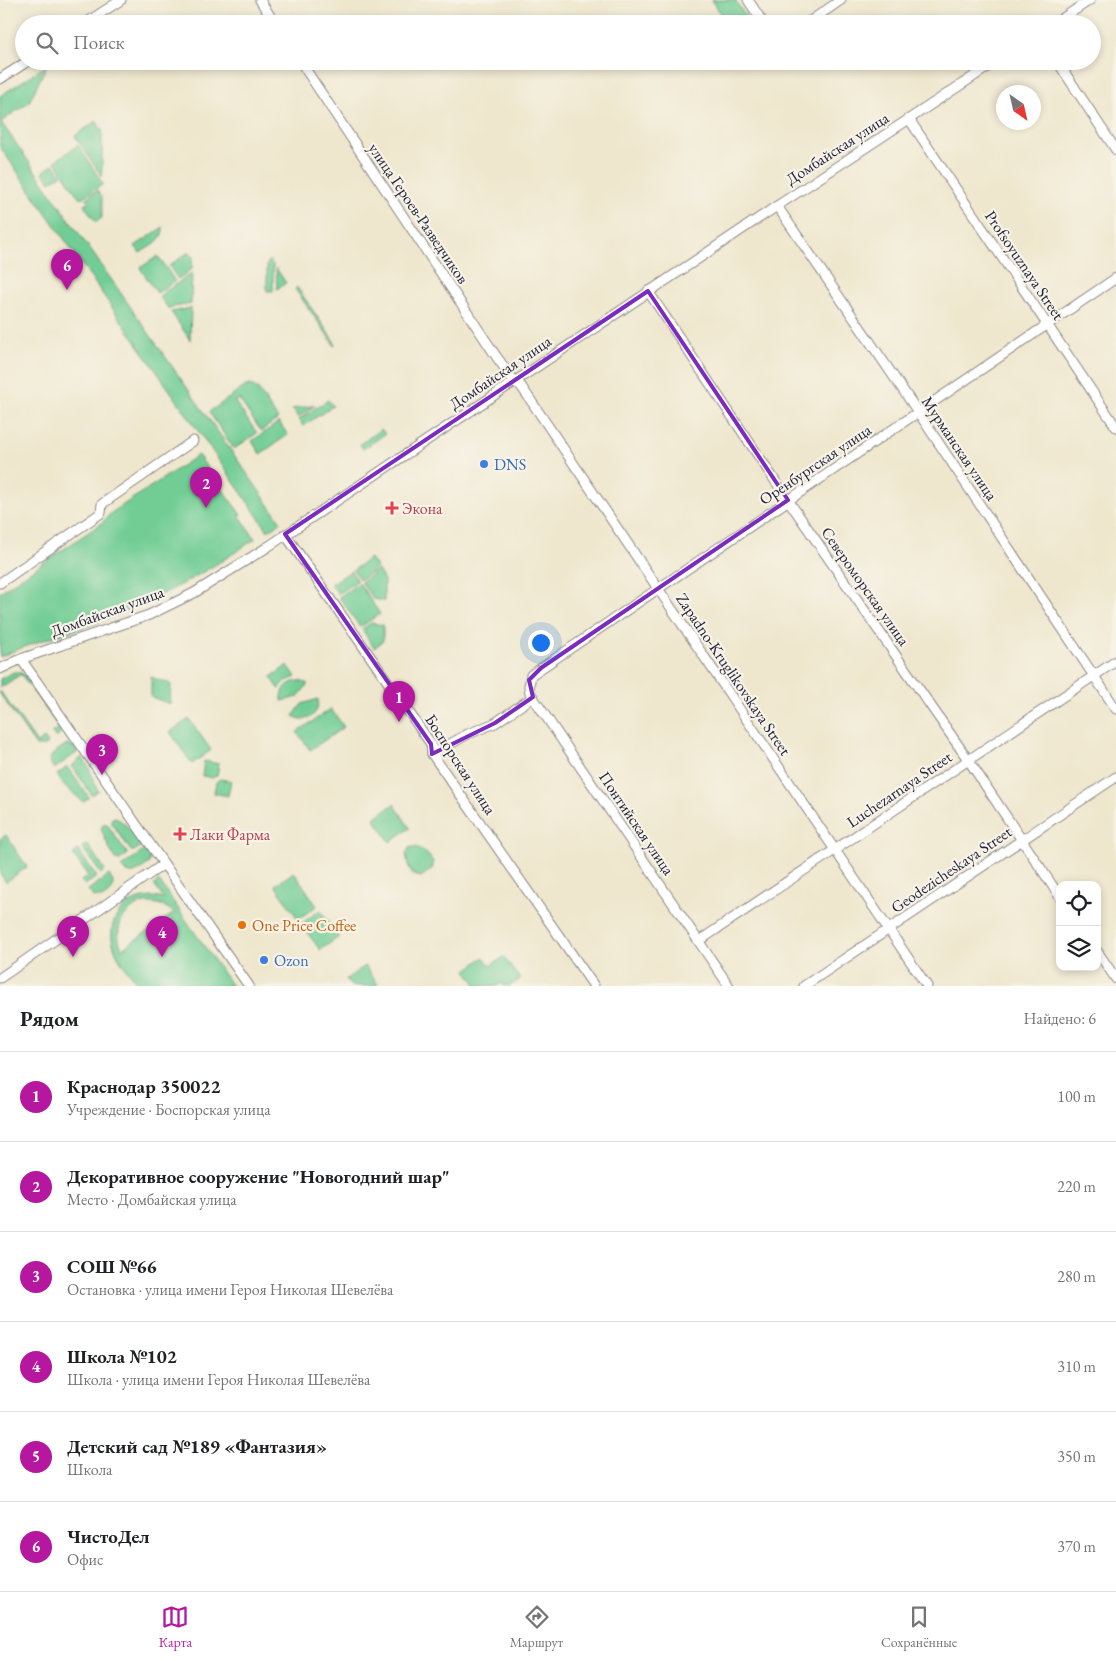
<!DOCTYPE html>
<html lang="ru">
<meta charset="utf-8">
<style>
:root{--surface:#fff;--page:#f6f6f6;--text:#202124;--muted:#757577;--line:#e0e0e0;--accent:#b5179e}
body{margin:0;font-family:"EB Garamond",serif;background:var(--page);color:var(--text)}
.controls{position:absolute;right:15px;bottom:15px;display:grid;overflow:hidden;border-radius:10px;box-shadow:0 2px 8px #0003}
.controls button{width:45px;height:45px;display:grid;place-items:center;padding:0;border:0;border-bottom:1px solid var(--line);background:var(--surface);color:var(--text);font:25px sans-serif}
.compass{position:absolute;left:996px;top:85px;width:45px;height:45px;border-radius:50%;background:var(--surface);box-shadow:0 2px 8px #0003;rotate:146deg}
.you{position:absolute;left:540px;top:642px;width:18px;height:18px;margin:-12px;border:4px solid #fff;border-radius:50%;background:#1a73e8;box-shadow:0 0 0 8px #1a73e833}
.badge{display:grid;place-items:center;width:32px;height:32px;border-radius:50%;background:var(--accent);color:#fff;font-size:16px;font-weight:700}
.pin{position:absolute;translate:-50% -41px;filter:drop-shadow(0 1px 2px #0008)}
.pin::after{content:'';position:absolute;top:26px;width:18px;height:15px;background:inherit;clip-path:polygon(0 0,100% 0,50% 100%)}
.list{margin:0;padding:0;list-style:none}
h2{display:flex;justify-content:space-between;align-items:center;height:65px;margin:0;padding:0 20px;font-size:21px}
h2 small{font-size:16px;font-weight:400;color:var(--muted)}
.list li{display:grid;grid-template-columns:32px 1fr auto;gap:15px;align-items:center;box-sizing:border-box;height:90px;padding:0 20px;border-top:1px solid var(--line)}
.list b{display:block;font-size:19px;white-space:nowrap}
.list p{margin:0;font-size:16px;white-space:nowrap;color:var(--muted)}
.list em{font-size:16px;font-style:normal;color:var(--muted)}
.icon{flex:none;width:28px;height:28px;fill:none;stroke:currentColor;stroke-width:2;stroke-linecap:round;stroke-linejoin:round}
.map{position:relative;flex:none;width:1116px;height:986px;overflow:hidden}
.search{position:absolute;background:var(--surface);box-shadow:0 2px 8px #0003;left:15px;right:15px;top:15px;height:55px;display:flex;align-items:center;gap:12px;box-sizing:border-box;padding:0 18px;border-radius:28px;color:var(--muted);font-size:19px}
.sheet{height:605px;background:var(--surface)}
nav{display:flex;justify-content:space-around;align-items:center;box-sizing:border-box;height:70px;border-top:1px solid var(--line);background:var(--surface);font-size:14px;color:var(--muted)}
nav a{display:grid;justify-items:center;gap:2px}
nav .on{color:var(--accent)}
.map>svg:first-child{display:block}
</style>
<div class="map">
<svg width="1116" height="986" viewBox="0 0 1116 986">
<rect width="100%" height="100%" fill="#f7f3e8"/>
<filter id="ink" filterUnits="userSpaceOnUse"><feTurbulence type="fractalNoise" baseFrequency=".02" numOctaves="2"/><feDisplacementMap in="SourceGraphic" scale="10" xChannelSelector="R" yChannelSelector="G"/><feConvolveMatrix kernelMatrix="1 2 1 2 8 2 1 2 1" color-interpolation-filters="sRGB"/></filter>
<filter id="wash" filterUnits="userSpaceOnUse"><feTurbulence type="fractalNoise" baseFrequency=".0096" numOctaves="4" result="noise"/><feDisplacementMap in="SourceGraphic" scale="20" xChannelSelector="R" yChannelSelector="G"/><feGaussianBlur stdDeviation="1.12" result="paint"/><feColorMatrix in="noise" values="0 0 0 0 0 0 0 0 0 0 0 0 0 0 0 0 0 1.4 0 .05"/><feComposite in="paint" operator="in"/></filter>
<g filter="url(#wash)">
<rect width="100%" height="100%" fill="#efe7cd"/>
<!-- green -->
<g fill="#72cd94" stroke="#4a7868" fill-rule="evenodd">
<path d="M712 0H735L751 24H728Z"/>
<path d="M47 65 29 102 1 122 281 522 268 531 0 147V96Z"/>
<path d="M96 121 102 130V177L75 136Z"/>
<path d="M78 145 103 184 80 199 55 161Z"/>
<path d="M54 164 61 175 50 182 43 172Z"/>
<path d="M97 190 102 197V218L96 222 84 205 89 202 86 198Z"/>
<path d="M163 227C164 241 150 246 140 253L135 246Z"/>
<path d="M189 252 193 257 192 269 178 279 169 266Z"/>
<path d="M158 256 175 281 157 293 140 268Z"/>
<path d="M269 260 273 264V291H267V265Z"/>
<path d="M276 268 286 283 277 289Z"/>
<path d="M192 273 191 304 168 308 159 296Z"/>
<path d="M297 287 334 341 335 346 295 289Z"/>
<path d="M191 308 190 340 171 312Z"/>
<path d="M250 385 257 388 278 419 261 431 239 399 235 402 257 433 234 449 209 412 246 386Z"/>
<path d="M328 400 333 406 303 426 299 419Z"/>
<path d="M316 405 298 417 292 409Z"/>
<path d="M279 422 288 435 260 454 252 441Z"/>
<path d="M381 429 385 434 363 449 360 444Z"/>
<path d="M198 455 241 515 240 516 255 539C209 571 160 598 108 618 72 632 35 641 0 657V592L102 523 111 513Z"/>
<path d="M370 558 377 568 360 580 353 570Z"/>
<path d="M378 570 384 580V601L373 599 361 582Z"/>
<path d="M351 571 357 581 338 594 331 584Z"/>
<path d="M359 583 380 614 360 627 339 597Z"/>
<path d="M371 623 383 625V641L374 648 362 629Z"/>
<path d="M288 665 296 677 286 681 279 689 271 677Z"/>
<path d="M14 672H19L26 676 60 726 61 732 58 737H55L52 732 59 728 21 674 0 688V679Z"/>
<path d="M151 677 171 684 170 704 151 697Z"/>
<path d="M300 681 308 684 298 697 282 701C281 689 288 681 300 681Z"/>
<path d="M0 691 37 743 44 738 48 743 46 746H36L0 694Z"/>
<path d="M318 699C320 715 306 724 293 716L302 704Z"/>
<path d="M331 709 344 727 310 750 297 732Z"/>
<path d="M189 719 211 750 192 764 170 732Z"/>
<path d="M67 744 73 746 78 752 54 769C44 756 57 751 67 744Z"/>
<path d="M82 757 89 768 98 791 92 795 72 766Z"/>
<path d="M204 761 219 764 217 775 213 778 202 776Z"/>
<path d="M67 767 89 797 83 802 64 785 57 775Z"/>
<path d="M220 779 231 781 228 796 214 793 216 782Z"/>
<path d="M394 804 410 828 390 842 374 818Z"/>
<path d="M116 817 134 832 143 845 134 851H131L111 822 112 818Z"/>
<path d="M103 824H107L127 853V855L118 861 111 852 101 829Z"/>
<path d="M6 835 27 867 6 882 0 874V839Z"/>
<path d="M87 844 105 870 101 874 82 847Z"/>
<path d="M413 847C422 847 429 855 433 862V868L421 877 413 875 408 865 406 854 409 848Z"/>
<path d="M146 849 150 857 149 863C138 871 133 879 121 867Z"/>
<path d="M78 850 97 877 85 885 81 881 88 876 73 854Z"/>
<path d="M294 872 317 906 298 919 275 885Z"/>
<path d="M109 875 113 882 112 891 102 898 93 897 88 890Z"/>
<path d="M159 881 232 986H139C131 974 118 961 114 947 103 915 134 890 164 899L154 885ZM144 903C156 902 165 905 174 913L122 949C113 929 123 909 144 903Z"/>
<path d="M320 910 339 937 320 950 301 924Z"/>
<path d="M484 957 490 966 504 957 520 979 510 986H504L502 983 497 986H477L466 970Z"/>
<path d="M365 966 379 986H351L346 979Z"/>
</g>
</g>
<g filter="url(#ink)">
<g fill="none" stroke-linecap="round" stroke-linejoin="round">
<!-- minor casing -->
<g stroke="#888484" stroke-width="11">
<g id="minor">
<path d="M260 0 275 24"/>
<path d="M748 0 764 24"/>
<path d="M84 24 121 0"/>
<path d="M806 24 841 0"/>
<path d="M1054 24 1090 0"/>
<path d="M300 61 496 356 514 381 521 386 927 986"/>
<path d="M1057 61 1116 150"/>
<path d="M0 79 28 61"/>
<path d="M909 119 1116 427"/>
<path d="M777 206 918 412 1116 709"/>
<path d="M648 291 788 500 969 761 1060 897"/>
<path d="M285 534 431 744 432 754 594 986"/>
<path d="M0 583 101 513 102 504 193 441"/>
<path d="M21 659 249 986"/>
<path d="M0 669 21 659 149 615 194 593 266 548 777 206 997 61"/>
<path d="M432 754 468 734 495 723 533 697"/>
<path d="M699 941 1116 661"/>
<path d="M1097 951 1116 979"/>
<path d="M0 978 164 864"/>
<path d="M729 986 530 693 529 686 531 675 1116 278"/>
<path d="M804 986 1116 777"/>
</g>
</g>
<!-- minor -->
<use href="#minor" stroke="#fff" stroke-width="9"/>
</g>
</g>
<!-- marked area -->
<path fill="none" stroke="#7b2cbf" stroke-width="4" stroke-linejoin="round" d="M648 291 788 500 541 668 529 680 533 697 495 723 432 754 431 744 285 534Z"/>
<!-- markers -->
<g fill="#3f7fe0" stroke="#f7f3e8" stroke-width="2">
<circle cx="484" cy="464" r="5"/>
<circle cx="264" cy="960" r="5"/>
</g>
<g fill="#e0444e" stroke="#f7f3e8" stroke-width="2">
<path d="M389.5 500.5h5v5h5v5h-5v5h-5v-5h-5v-5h5z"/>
<path d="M177.5 826.5h5v5h5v5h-5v5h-5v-5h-5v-5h5z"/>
</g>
<circle fill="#e8710a" stroke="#f7f3e8" stroke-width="2" cx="242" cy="925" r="5"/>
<g text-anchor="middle" stroke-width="4.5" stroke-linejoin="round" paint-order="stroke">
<!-- street labels -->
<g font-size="16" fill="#22223b" stroke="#f7f3e8">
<text transform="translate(837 148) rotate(-33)" y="6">Домбайская улица</text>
<text transform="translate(419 213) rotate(56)" y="6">улица Героев-Разведчиков</text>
<text transform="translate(1025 265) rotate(56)" y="6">Profsoyuznaya Street</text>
<text transform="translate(500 372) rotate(-34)" y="6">Домбайская улица</text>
<text transform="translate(960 448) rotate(56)" y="6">Мурманская улица</text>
<text transform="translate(815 464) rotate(-34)" y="6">Оренбургская улица</text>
<text transform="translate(866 586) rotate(55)" y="6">Североморская улица</text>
<text transform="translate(107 611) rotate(-20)" y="6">Домбайская улица</text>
<text transform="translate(734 674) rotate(56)" y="6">Zapadno-Kruglikovskaya Street</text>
<text transform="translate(461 764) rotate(57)" y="6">Боспорская улица</text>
<text transform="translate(899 789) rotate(-34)" y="6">Luchezarnaya Street</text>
<text transform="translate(637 823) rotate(56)" y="6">Понтийская улица</text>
<text transform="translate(951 869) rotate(-34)" y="6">Geodezicheskaya Street</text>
</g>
<!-- shop labels -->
<g font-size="16" fill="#366cbe" stroke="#f7f3e8" text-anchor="start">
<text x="494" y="470">DNS</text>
<text x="274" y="966">Ozon</text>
</g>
<!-- health labels -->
<g font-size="16" fill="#be3a42" stroke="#f7f3e8" text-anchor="start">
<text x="402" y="514">Экона</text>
<text x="190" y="840">Лаки Фарма</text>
</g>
<!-- food labels -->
<g font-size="16" fill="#c56008" stroke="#f7f3e8" text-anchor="start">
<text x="252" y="931">One Price Coffee</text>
</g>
</g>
</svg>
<div class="controls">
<button><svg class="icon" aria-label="locate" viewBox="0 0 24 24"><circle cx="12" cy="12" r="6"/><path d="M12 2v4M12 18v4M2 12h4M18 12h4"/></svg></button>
<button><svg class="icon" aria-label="layers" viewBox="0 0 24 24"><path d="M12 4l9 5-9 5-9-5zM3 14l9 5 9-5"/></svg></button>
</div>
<svg class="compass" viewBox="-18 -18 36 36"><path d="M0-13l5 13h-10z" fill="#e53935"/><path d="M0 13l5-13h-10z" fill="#757577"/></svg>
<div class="you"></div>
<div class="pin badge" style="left:399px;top:722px">1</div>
<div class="pin badge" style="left:206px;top:508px">2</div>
<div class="pin badge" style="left:102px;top:775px">3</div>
<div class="pin badge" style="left:162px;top:957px">4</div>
<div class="pin badge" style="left:73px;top:957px">5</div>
<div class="pin badge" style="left:67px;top:290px">6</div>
<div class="search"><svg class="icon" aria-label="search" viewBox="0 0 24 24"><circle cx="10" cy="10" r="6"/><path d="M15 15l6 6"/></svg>Поиск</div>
</div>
<section class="sheet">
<h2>Рядом<small>Найдено: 6</small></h2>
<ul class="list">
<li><span class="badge">1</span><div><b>Краснодар 350022</b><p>Учреждение · Боспорская улица</p></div><em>100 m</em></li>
<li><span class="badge">2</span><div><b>Декоративное сооружение &quot;Новогодний шар&quot;</b><p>Место · Домбайская улица</p></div><em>220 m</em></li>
<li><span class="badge">3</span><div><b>СОШ №66</b><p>Остановка · улица имени Героя Николая Шевелёва</p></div><em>280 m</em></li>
<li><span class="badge">4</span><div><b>Школа №102</b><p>Школа · улица имени Героя Николая Шевелёва</p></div><em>310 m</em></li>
<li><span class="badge">5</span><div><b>Детский сад №189 «Фантазия»</b><p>Школа</p></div><em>350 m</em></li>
<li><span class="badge">6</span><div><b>ЧистоДел</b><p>Офис</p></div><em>370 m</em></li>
</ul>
</section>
<nav>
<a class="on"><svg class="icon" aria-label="map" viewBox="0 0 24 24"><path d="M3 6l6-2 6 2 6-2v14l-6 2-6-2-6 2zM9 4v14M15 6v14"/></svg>Карта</a>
<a><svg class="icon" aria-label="directions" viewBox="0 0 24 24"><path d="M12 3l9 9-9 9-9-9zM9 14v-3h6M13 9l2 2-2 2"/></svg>Маршрут</a>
<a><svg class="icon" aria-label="saved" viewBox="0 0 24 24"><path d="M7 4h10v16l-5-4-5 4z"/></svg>Сохранённые</a>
</nav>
